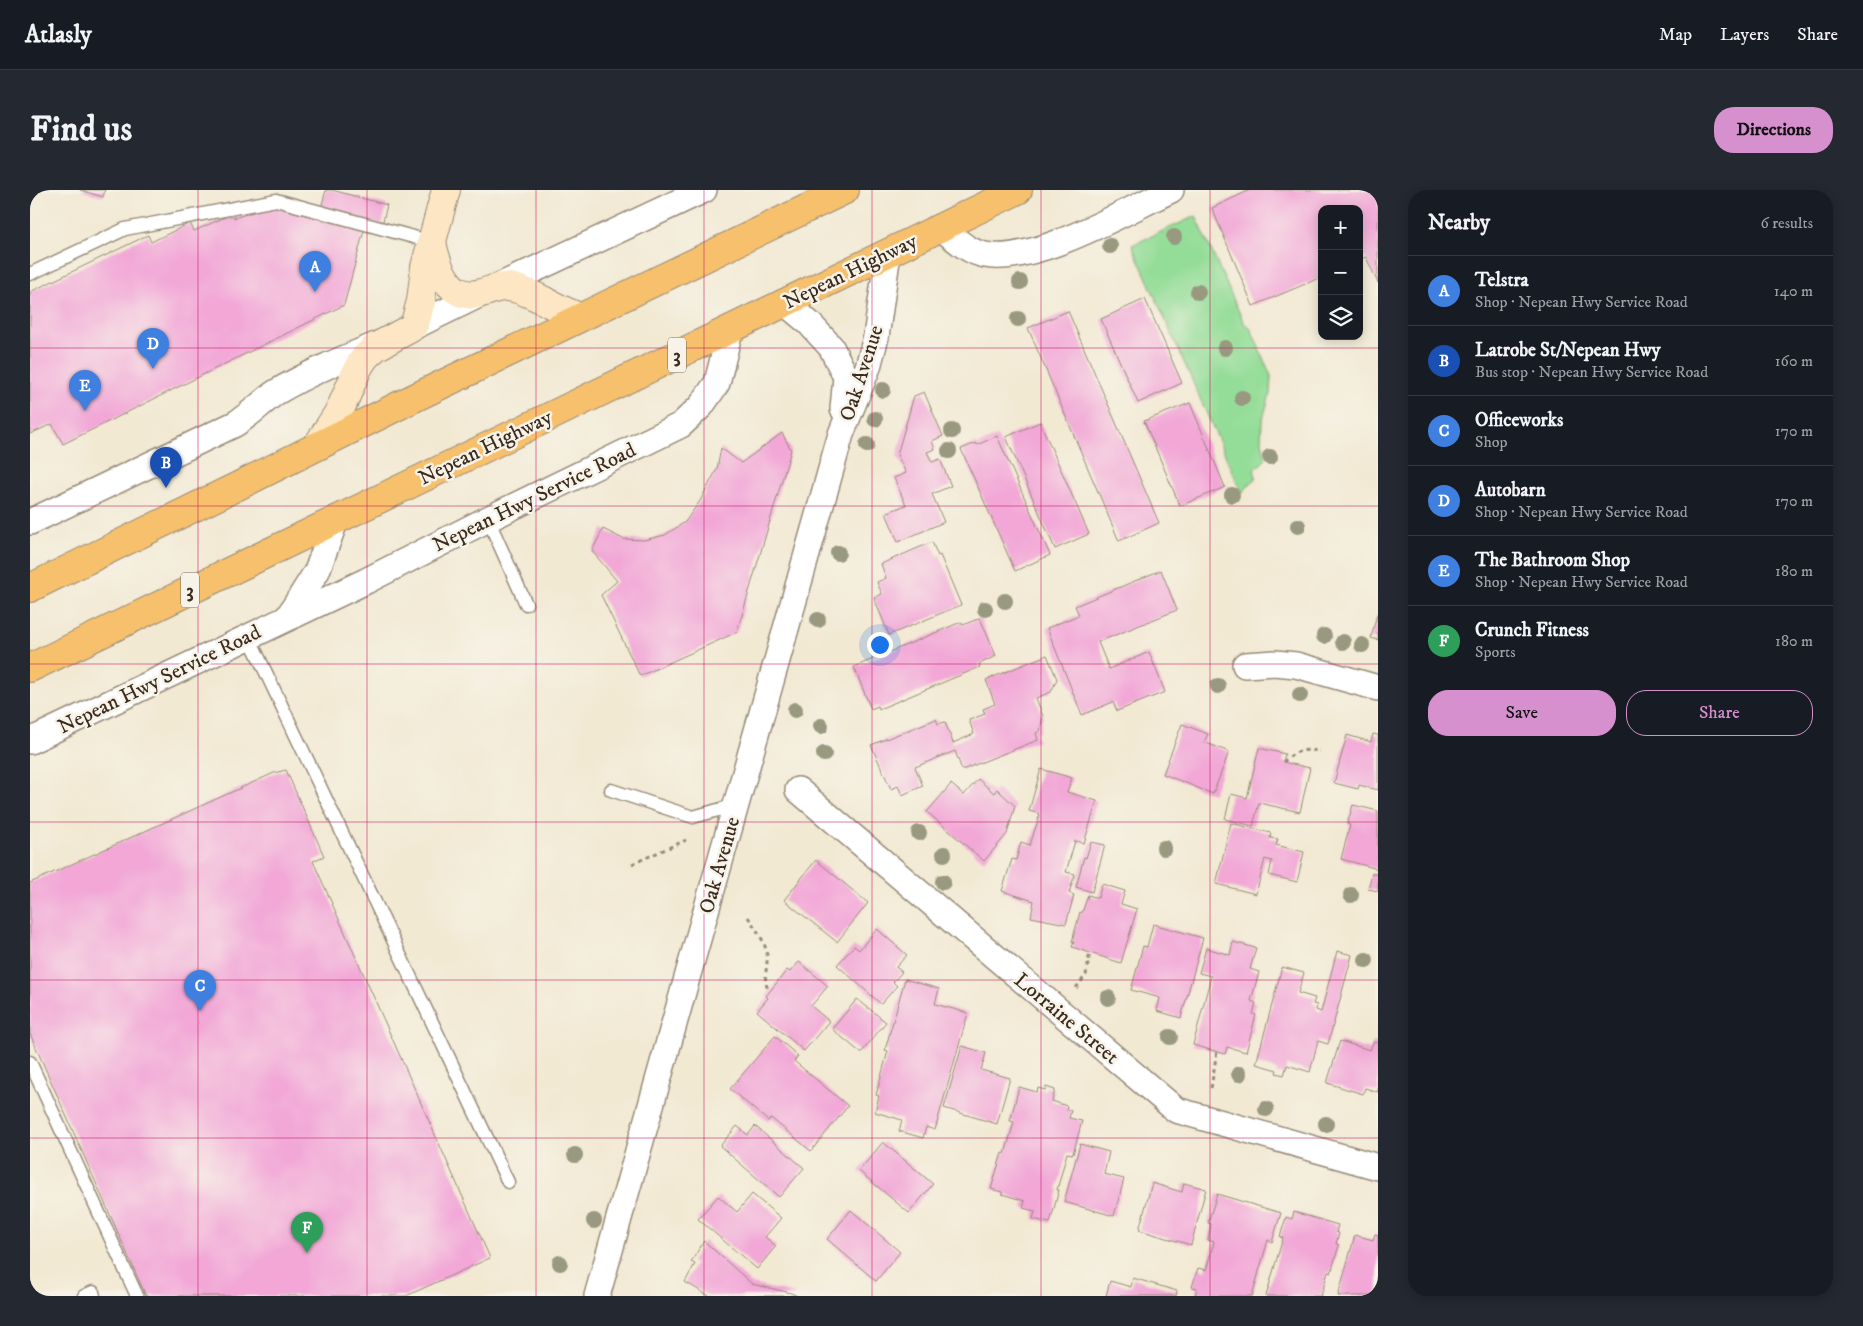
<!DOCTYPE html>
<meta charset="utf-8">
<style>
:root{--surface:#171b24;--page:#242831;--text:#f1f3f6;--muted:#9ea1a6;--line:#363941;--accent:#d690ce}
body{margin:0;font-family:"IM FELL DW Pica",serif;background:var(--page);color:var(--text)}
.controls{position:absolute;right:15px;top:15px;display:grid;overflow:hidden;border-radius:10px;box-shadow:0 2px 12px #0003}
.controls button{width:45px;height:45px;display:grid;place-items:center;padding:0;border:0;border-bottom:1px solid var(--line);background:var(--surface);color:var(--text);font:25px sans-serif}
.you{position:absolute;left:849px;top:454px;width:18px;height:18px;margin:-12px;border:4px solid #fff;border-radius:50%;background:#1a73e8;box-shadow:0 0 0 8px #1a73e833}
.badge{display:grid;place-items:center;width:32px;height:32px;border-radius:50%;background:var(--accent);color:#fff;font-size:16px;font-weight:700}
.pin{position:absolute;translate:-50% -41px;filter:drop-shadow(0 1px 2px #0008)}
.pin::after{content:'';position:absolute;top:26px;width:18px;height:15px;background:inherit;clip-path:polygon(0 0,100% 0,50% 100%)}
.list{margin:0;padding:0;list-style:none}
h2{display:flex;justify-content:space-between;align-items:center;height:65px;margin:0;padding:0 20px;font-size:21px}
h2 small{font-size:16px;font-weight:400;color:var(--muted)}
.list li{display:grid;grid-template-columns:32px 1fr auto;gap:15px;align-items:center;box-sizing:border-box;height:70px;padding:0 20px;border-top:1px solid var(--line)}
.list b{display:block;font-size:19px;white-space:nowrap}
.list p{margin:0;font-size:16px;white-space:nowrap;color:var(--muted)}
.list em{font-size:16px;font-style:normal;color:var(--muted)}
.actions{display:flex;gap:10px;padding:15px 20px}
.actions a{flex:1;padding:11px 0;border:1px solid var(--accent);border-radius:20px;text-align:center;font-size:18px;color:var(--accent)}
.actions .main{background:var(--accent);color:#111}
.icon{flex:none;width:28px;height:28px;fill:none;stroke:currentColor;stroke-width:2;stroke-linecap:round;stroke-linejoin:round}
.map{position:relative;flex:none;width:1348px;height:1106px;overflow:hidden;border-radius:20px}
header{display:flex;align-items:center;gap:30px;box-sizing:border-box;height:70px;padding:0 25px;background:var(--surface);border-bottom:1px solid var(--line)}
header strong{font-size:24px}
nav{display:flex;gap:28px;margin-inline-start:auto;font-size:18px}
.intro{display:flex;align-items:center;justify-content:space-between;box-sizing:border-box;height:120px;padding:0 30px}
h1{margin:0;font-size:35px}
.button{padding:12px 22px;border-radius:20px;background:var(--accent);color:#111;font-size:18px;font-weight:700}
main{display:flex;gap:30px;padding:0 30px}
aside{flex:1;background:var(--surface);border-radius:20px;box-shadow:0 2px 12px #0003}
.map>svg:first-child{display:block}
</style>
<header>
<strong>Atlasly</strong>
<nav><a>Map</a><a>Layers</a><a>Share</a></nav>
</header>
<div class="intro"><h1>Find us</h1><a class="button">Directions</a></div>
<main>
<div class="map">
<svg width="1348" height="1106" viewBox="0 0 1348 1106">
<rect width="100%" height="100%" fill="#f7f3e8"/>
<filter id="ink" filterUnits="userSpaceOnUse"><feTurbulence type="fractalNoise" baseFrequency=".02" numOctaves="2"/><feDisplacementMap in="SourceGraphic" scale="10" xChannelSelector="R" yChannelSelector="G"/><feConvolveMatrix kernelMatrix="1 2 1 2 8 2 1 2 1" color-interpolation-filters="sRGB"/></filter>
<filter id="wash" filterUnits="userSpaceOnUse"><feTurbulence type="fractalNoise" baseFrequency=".0096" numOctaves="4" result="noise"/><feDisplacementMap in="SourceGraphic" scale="20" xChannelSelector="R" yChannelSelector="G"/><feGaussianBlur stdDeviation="1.12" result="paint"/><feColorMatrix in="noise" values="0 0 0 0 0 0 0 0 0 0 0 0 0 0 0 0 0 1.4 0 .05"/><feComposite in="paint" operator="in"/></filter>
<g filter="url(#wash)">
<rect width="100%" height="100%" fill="#f2e9d3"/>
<!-- green -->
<path fill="#94dd98" stroke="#68845b" d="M1166 26 1214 133 1221 139 1241 186 1240 204 1232 232 1231 247 1236 269 1224 280 1226 287 1212 303 1102 55Z"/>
<g id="blocks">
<!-- building -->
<g fill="#f2a7d7">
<path d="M50 0H75L73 7Z"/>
<path d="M296 0H302L357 15 352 35 291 18Z"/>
<path d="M1220 0H1348V93L1336 67 1329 70V19H1292V87L1223 116 1182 18Z"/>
<path d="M245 15 334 40 314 115 33 254 22 234 0 244V102L118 45 121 52 160 33 164 41 202 24 204 28Z"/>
<path d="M1115 109 1152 193 1108 213 1071 129Z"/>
<path d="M1038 121 1129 333 1089 351 998 138Z"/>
<path d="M894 202 913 246 902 251 905 259 897 262 902 272 910 269 921 296 902 304 914 332 868 352 856 323 876 315 864 288 876 283 867 265 884 206Z"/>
<path d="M1160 213 1195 297 1150 316 1114 231Z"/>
<path d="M1010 232 1059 344 1025 359 976 247Z"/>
<path d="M752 243 761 260 707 442 610 486 571 405 587 391 562 361 573 339 593 349 614 350 635 345 655 332 670 311 687 279 691 258 711 273Z"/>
<path d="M967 246 1020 365 985 381 931 259 946 253 947 255Z"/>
<path d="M902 352 908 366 910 365 931 415 859 445 844 408 852 404 847 392 856 388 851 374Z"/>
<path d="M1131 380 1147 420 1068 452 1079 479 1119 462 1135 502 1087 521 1083 512 1052 525 1017 438 1049 425 1045 416Z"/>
<path d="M1347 424 1348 425V450L1341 448Z"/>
<path d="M950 428 966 466 949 474 950 477 849 519 848 516 841 519 824 477 931 432 933 435Z"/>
<path d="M1017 465 1027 489 1021 502 1006 508 1013 526 1010 541 1006 543 1008 550 932 580 925 561 885 577 893 596 872 605 868 596 861 599 841 555 906 529 908 534 915 532 923 553 944 544 939 530 955 524 953 519 965 514 956 490Z"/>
<path d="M1152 534 1178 544 1174 552 1199 562 1183 604 1133 584Z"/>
<path d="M1343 544 1348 545V600L1329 595 1328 599 1304 593 1317 545 1341 552Z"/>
<path d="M1229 558 1255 564 1253 572 1280 578 1270 622 1229 613 1223 636 1195 629 1201 604 1217 608Z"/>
<path d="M1011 579 1042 588 1037 602 1067 611 1054 653 1045 651 1036 682 1045 684 1039 703 1044 705 1036 734 1001 727 1004 711 972 701 982 669 986 670 991 652 1000 655 1010 624 999 621Z"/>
<path d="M256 580 294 666 283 671 460 1068 376 1106H116L0 844V693L244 583Z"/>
<path d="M948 589 964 603 967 599 985 616 977 644 954 671 897 622 921 594 934 605Z"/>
<path d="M1323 615 1348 621V679L1311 669 1320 635 1317 634Z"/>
<path d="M1201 633 1241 643 1240 648 1248 649 1246 655 1274 662 1267 692 1239 685 1242 671 1235 669 1226 704 1186 694Z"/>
<path d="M1061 652 1075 655 1062 702 1046 697 1054 667 1056 668Z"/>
<path d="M786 670 838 713 807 752 754 710Z"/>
<path d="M1342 683 1348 685V701L1338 699Z"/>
<path d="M1072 694 1095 701 1091 714 1107 719 1091 773 1042 757 1044 752H1042L1050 722 1052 723 1058 705 1068 708Z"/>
<path d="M1123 734 1173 748 1151 828 1127 821 1130 808 1101 800 1113 756 1117 757Z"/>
<path d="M847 739 877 765 866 777 872 782 863 792 867 796 851 814 807 775 824 756 829 760Z"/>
<path d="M1203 752 1226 758 1220 779 1229 782 1221 811 1226 813 1223 824 1226 825 1216 862 1197 857 1195 864 1163 855 1181 786 1169 783 1176 758 1200 765Z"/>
<path d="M1307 761 1322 765 1298 854 1288 851 1280 882 1257 875 1254 885 1246 883 1247 880 1226 874 1252 777 1274 783 1268 803 1285 808 1283 814 1287 815 1286 820 1291 822Z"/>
<path d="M769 772 798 796 781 816 799 831 774 861 727 821 738 808 736 806 757 780 760 782Z"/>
<path d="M875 789 909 799 905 814 938 823 905 940 896 937 893 948 869 941 872 930 845 922 849 906 846 905 858 861 855 860Z"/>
<path d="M827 809 856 832 831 863 802 839Z"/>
<path d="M745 846 768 866 764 871 818 916 781 961 741 928 738 931 700 899Z"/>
<path d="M1310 851 1340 860 1343 852 1348 853V902L1335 898 1333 904 1297 893Z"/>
<path d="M932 856 956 863 951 880 980 888 967 934 914 918Z"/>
<path d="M989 897 1007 902 1008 898 1015 900 1016 897 1025 900 1022 911 1037 916 1036 919 1041 920 1039 928 1052 931 1043 964 1037 963 1027 1000H1029L1020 1033 1003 1029 1005 1021 993 1018 995 1011 972 1004V1002L961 999 972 963 975 964 984 932 980 931Z"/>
<path d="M707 936 718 945 725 936 774 978 749 1007 690 956Z"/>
<path d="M853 952 903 994 879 1023 829 981Z"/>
<path d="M1050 954 1079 962 1074 984 1094 989 1084 1026 1034 1012Z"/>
<path d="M1122 993 1152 1002 1154 993 1176 999 1161 1055 1109 1040Z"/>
<path d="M722 1004 751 1028 735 1047 746 1056 727 1079 668 1029 688 1006 707 1022Z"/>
<path d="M1187 1004 1251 1023 1242 1052 1238 1050 1222 1106H1165L1167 1098 1162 1097 1168 1078 1176 1080 1184 1052 1178 1050 1181 1034 1178 1033Z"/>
<path d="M821 1020 870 1062 846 1091 797 1049Z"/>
<path d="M1264 1022 1308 1035 1306 1042 1309 1043 1306 1054 1309 1055 1301 1083 1298 1082 1291 1106H1236L1253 1048 1250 1047 1256 1027 1262 1029Z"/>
<path d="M1345 1044 1348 1045V1100L1345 1106H1308L1325 1045 1343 1050Z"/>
<path d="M674 1051 722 1094 761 1103 767 1106H679L655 1092 665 1074 661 1072Z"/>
<path d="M1103 1088 1147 1101 1146 1106H1076L1080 1091 1101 1097Z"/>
</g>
</g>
</g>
<g filter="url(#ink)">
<use href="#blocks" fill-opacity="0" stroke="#968a78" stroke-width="1"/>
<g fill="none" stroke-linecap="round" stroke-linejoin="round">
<!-- lane casing -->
<g stroke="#968a78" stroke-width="15">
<g id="lane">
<path d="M0 84 95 39 246 10 402 52"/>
<path d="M458 329 496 414"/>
<path d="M219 447 478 992"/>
<path d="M581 600 663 627 706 615"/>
<path d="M0 872 107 1106"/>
<path d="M54 1106 63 1102 64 1106"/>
</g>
</g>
<!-- street casing -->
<g stroke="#968a78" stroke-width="28">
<g id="street">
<path d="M910 37C924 48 938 62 955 65 1003 75 1096 21 1141 0"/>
<path d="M465 98 674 0"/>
<path d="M755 113 779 133 801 157 816 187 813 219"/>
<path d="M381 138 453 103"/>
<path d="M0 332 205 234C220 225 231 213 245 203 278 183 315 168 351 153"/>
<path d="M258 427 287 381 306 329"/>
<path d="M1215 475 1245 473 1266 475 1348 498"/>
<path d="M0 551 336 391 458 329 651 235 671 216 687 193 700 140"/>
<path d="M768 600 1146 920 1348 977"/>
<path d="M567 1106 811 244 838 177 846 147 858 63"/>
</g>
</g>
<!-- secondary casing -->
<g stroke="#968a78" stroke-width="30">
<g id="secondary">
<path d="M402 52C407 76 418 112 451 103 463 100 470 95 484 98 507 104 527 120 550 127"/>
<path d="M287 256 310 220 328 178 335 167 346 157 381 138 385 133 391 111 395 77 416 0"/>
</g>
</g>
<!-- highway casing -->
<g stroke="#968a78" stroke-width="30">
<g id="highway">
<path d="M0 398 212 294 384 208 815 0"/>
<path d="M0 478 988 0"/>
</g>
</g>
<!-- path -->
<g stroke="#968a78" stroke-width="3" stroke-dasharray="4 4" stroke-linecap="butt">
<path d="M1253 572C1268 560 1271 559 1290 561"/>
<path d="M602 674 656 650"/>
<path d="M718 727C726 739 736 752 737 766 738 779 732 789 739 801"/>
<path d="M1046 798 1056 785 1060 762"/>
<path d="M1181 898 1187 861"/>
</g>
<!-- lane -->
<use href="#lane" stroke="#fff" stroke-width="12"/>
<!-- street -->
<use href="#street" stroke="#fff" stroke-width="25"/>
<!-- secondary -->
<use href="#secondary" stroke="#fce6c4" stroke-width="28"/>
<!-- highway -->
<use href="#highway" stroke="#f7c06c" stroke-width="28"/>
</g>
<!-- trees -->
<g fill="#999980">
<circle cx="1144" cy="47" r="8"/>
<circle cx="1080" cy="56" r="8"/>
<circle cx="990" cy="92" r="8"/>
<circle cx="1168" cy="102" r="8"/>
<circle cx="988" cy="129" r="8"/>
<circle cx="1195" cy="158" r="8"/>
<circle cx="853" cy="200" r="8"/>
<circle cx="1212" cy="208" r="8"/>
<circle cx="845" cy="229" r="8"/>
<circle cx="922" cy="241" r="8"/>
<circle cx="837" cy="255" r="8"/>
<circle cx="919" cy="261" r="8"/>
<circle cx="1240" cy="267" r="8"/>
<circle cx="1202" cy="305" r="8"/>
<circle cx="1268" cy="336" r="8"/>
<circle cx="808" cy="363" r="8"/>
<circle cx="975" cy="411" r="8"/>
<circle cx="955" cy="419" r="8"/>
<circle cx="788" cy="430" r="8"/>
<circle cx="1294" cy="446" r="8"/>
<circle cx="1313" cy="452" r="8"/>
<circle cx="1332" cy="455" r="8"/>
<circle cx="1188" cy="496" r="8"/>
<circle cx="1270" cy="505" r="8"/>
<circle cx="765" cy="520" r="8"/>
<circle cx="791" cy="536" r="8"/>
<circle cx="794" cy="564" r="8"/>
<circle cx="889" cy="643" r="8"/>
<circle cx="1134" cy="658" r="8"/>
<circle cx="914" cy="664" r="8"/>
<circle cx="913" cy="692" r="8"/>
<circle cx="1321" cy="705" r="8"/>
<circle cx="1336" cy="770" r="8"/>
<circle cx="1078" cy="808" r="8"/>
<circle cx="1140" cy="847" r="8"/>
<circle cx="1209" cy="884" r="8"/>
<circle cx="1236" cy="919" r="8"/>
<circle cx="1296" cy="934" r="8"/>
<circle cx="545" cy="965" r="8"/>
<circle cx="564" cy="1031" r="8"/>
<circle cx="530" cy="1073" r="8"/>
</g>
</g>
<!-- grid -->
<path fill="none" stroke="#c2185b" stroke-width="1" stroke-opacity="0.55" d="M168 0V1106M337 0V1106M506 0V1106M674 0V1106M842 0V1106M1011 0V1106M1180 0V1106M0 158H1348M0 316H1348M0 474H1348M0 632H1348M0 790H1348M0 948H1348"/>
<g text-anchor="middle" stroke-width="5" stroke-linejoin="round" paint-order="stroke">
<!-- shield labels -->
<g fill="#f7f3e8" stroke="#73665b" stroke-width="1">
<rect x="638" y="147.5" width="18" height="35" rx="4"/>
<rect x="151" y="382.5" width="18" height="35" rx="4"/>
</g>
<g font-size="20" font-weight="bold" fill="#3b2a1e">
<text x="647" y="172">3</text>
<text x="160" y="407">3</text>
</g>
<!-- street labels -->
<g font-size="21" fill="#3b2a1e" stroke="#f7f3e8">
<text transform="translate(820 81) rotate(-26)" y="7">Nepean Highway</text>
<text transform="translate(831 183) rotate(-72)" y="7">Oak Avenue</text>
<text transform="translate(455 257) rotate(-26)" y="7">Nepean Highway</text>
<text transform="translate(504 307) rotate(-26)" y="7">Nepean Hwy Service Road</text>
<text transform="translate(129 489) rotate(-26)" y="7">Nepean Hwy Service Road</text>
<text transform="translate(689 675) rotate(-74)" y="7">Oak Avenue</text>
<text transform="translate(1037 828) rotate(40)" y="7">Lorraine Street</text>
</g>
</g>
</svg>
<div class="controls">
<button>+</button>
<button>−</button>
<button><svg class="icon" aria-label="layers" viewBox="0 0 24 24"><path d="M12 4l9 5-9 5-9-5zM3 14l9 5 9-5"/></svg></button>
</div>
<div class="you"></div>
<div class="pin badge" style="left:285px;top:102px;background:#3f7fe0">A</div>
<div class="pin badge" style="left:136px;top:298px;background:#1a4fb4">B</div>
<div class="pin badge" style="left:170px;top:821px;background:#3f7fe0">C</div>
<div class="pin badge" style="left:123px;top:179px;background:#3f7fe0">D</div>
<div class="pin badge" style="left:55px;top:221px;background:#3f7fe0">E</div>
<div class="pin badge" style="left:277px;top:1063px;background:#2e9e5b">F</div>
</div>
<aside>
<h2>Nearby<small>6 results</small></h2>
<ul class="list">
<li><span class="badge" style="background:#3f7fe0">A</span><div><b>Telstra</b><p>Shop · Nepean Hwy Service Road</p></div><em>140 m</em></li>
<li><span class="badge" style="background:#1a4fb4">B</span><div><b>Latrobe St/Nepean Hwy</b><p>Bus stop · Nepean Hwy Service Road</p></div><em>160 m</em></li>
<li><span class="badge" style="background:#3f7fe0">C</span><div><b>Officeworks</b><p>Shop</p></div><em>170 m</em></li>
<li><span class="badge" style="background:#3f7fe0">D</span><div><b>Autobarn</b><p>Shop · Nepean Hwy Service Road</p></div><em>170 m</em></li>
<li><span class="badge" style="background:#3f7fe0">E</span><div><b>The Bathroom Shop</b><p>Shop · Nepean Hwy Service Road</p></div><em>180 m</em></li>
<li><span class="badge" style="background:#2e9e5b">F</span><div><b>Crunch Fitness</b><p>Sports</p></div><em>180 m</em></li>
</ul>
<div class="actions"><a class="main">Save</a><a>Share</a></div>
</aside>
</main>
